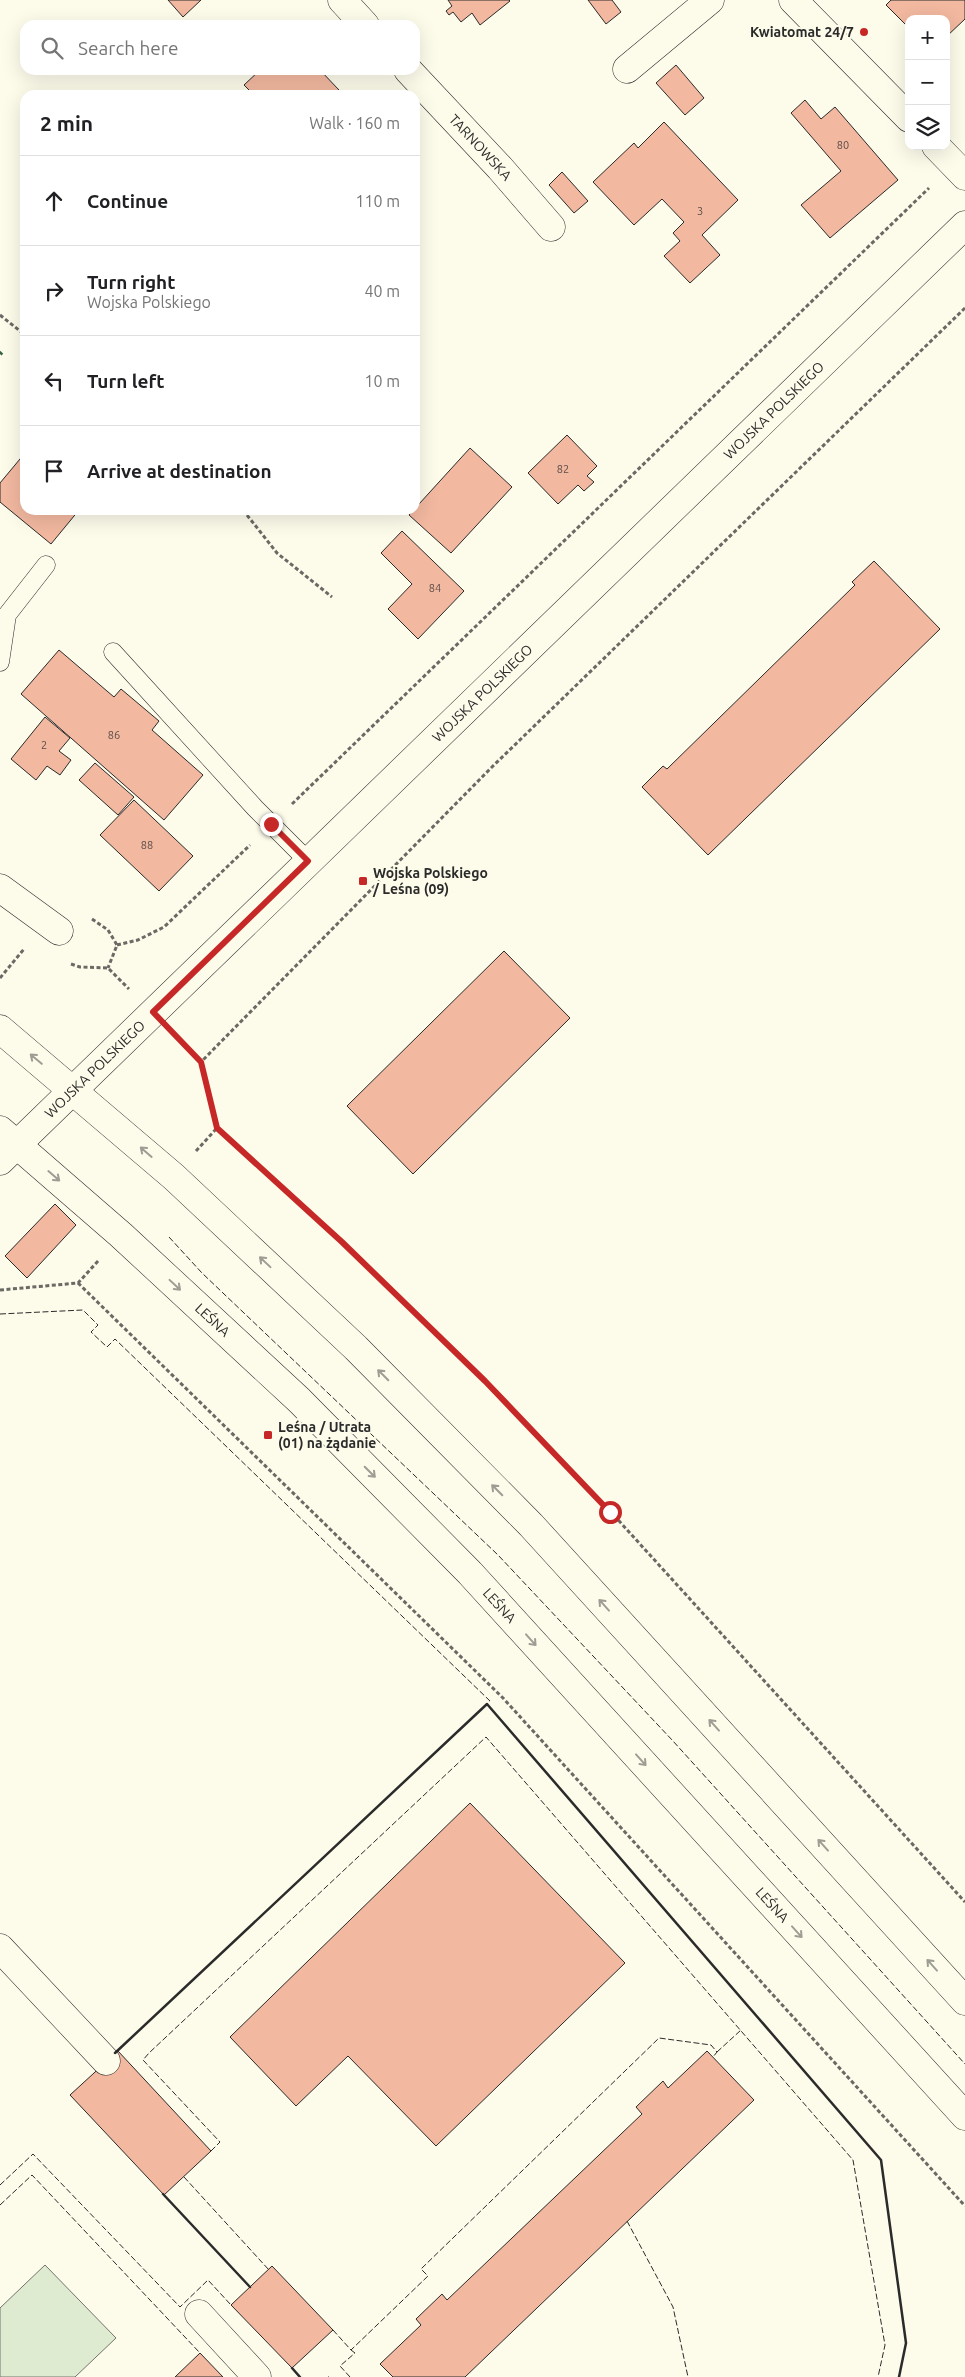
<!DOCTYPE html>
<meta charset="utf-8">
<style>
:root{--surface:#fff;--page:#f2f2f2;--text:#202124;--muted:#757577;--line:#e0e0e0}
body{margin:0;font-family:Ubuntu,sans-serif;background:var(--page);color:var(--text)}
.controls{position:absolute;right:15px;top:15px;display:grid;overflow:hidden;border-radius:10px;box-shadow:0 5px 20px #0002}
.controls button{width:45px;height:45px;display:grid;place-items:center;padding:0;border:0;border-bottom:1px solid var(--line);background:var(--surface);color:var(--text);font:25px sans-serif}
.stop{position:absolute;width:15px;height:15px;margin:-11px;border:4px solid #c62828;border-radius:50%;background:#fff}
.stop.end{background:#c62828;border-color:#fff;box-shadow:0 1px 5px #0008}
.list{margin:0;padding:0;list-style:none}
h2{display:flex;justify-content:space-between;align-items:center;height:65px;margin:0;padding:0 20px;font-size:21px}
h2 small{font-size:16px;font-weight:400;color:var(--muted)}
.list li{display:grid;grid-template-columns:32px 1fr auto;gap:15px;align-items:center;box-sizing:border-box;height:90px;padding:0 20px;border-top:1px solid var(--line)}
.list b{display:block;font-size:19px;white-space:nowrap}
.list p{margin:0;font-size:16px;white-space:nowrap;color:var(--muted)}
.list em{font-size:16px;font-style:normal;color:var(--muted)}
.icon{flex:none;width:28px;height:28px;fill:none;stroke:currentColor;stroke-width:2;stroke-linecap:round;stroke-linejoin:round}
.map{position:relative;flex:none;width:965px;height:2377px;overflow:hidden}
.search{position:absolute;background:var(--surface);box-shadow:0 5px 20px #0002;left:20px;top:20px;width:400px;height:55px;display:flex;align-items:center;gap:12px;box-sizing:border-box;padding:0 18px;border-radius:15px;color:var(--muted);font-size:19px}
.panel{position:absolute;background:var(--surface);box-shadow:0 5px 20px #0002;left:20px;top:90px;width:400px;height:425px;border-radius:15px}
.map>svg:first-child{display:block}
</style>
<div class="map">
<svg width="965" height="2377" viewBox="0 0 965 2377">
<rect width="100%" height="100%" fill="#fdfbea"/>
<!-- green -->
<path fill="#deebd1" stroke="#74746e" d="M45 2265 116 2338 75 2377H0V2308Z"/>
<!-- building -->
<g fill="#f2b8a0" stroke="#2b2b2b">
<path d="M168 0H201L183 17Z"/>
<path d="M448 0H509L510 1 480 25 472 13 461 22 453 12 449 15 446 11 452 6Z"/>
<path d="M588 0H612L621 12 606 24Z"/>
<path d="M891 0H965V19L946 37V19H909V28L886 5Z"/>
<path d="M676 65 704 98 685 115 656 83Z"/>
<path d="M260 70H320L339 90 333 95H254L244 85Z"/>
<path d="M339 90 344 95H333Z"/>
<path d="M805 100 821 119 835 107 898 180 830 238 801 205 841 171 791 113Z"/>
<path d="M664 122 738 200 702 235 720 255 690 283 664 256 680 241 673 233 684 222 662 199 634 225 593 182 634 143 638 148Z"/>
<path d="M562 172 588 201 574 213 549 185Z"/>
<path d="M567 435 597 466 587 476 594 482 584 491 578 485 558 504 528 473Z"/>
<path d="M470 448 512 487 451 553 409 515Z"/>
<path d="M25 453V510H79L51 544 0 502V483Z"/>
<path d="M402 531 464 591 418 639 388 609 412 584 381 553Z"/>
<path d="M874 561 940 629 708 855 642 787 663 766 667 769 855 585 852 582Z"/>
<path d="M59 650 114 697 121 689 159 721 152 730 203 775 164 820 21 694Z"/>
<path d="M45 717 70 738 59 751 71 760 60 775 47 766 36 780 11 759Z"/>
<path d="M95 763 134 797 118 815 79 780Z"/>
<path d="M134 800 193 856 159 891 100 835Z"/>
<path d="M504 951 570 1018 413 1174 347 1106Z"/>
<path d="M55 1204 76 1225 27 1278 5 1256Z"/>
<path d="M470 1803 625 1963 436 2146 348 2056 296 2106 230 2037Z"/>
<path d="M118 2051 211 2151 164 2195 70 2095Z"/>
<path d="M707 2051 754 2100 465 2377H393L380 2364 421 2325 416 2319 442 2294 447 2300 642 2114 636 2107 663 2081 668 2088Z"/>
<path d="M272 2266 333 2330 292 2368 231 2305Z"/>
<path d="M200 2353 223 2377H175Z"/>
</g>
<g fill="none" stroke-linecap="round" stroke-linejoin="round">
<!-- lane casing -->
<g stroke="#2b2b2b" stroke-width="19">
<g id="lane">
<path d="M113 652 255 808 308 861"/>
<path d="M0 662 7 615 46 565"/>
</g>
</g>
<!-- street casing -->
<g stroke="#2b2b2b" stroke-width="29">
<g id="street">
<path d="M342 0 365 25"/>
<path d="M793 0 909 118"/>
<path d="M627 69 710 0"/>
<path id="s1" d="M408 70 500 168 551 227"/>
<path d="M936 146 965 176"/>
<path d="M0 888 59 931"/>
<path d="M0 1948 106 2061"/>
<path d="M199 2314 257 2377"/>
</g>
</g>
<!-- secondary casing -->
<g stroke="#2b2b2b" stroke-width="29">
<g id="secondary">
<path d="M0 1029 174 1177 356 1348 531 1525 965 2001"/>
<path id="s2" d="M0 1130 121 1235 299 1400 470 1573 965 2116"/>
<path id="s3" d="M0 1161 965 225"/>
</g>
</g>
<!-- path -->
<g stroke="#6a6964" stroke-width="3" stroke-dasharray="4 2.5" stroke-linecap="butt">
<path d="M965 308 492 767 201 1062 217 1128 343 1242 485 1381 610 1511 965 1902"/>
<path d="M0 315 25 335"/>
<path d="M243 510 277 553 332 597"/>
<path d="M292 804 929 188"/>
<path d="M92 919 108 930 117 945 108 968"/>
<path d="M117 945 138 940 164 927 250 845"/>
<path d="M71 964 80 967 108 968 129 989"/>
<path d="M0 978 24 949"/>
<path d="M177 1038 201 1062"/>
<path d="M196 1151 217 1128"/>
<path d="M78 1283 503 1698 965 2206"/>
<path d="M0 1290 78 1283 99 1260"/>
</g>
<!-- lane -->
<use href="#lane" stroke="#fdfbea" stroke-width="18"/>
<!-- street -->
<use href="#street" stroke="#fdfbea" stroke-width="28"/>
<!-- secondary -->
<use href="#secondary" stroke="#fdfbea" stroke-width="28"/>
<!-- hedge -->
<path stroke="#34623c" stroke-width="4" stroke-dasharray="2.5 4" stroke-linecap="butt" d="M0 354 2 352"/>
<!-- fence -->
<g stroke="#2b2b2b" stroke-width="1" stroke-dasharray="6 2.5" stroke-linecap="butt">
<path d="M169 1237 202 1273 498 1555 673 1741 965 2064"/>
<path d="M0 1314 83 1310 98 1325 91 1332 107 1347 115 1339 490 1701 487 1704"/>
<path d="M717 2052 741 2030"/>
<path d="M211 2151 220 2142 143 2060 149 2053 486 1737 853 2160 885 2345 878 2377"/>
<path d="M184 2177 269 2270"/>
<path d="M0 2185 33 2154 180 2307 208 2280 231 2305"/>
<path d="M0 2205 32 2175 200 2353"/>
<path d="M627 2221 673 2307 688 2377"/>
<path d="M333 2330 351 2350 428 2276 421 2269 659 2038 711 2045 717 2052 713 2057"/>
<path d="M328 2377H329"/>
<path d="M350 2377 340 2366 355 2353 351 2350"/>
</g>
<!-- wall -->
<g stroke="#2b2b2b" stroke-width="2.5">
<path d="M115 2053 487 1704 881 2160 906 2343 899 2377"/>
<path d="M163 2194 250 2287"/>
<path d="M292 2368 300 2377"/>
</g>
</g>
<!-- one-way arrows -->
<defs><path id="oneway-shaft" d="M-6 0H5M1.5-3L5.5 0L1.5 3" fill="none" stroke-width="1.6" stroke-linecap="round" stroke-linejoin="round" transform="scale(1.25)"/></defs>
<g stroke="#9e9d94">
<use href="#oneway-shaft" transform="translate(36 1059) rotate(-140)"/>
<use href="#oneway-shaft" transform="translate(146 1152) rotate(-139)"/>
<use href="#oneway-shaft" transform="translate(54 1176) rotate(41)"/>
<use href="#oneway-shaft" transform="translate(265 1262) rotate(-137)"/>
<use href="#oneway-shaft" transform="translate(175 1285) rotate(43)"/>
<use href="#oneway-shaft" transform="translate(383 1375) rotate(-135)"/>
<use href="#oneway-shaft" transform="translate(370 1472) rotate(45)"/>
<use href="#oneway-shaft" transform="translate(497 1490) rotate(-135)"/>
<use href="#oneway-shaft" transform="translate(604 1605) rotate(-132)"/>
<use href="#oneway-shaft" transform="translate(531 1640) rotate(48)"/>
<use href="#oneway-shaft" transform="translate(714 1725) rotate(-132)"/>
<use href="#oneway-shaft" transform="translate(641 1760) rotate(48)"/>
<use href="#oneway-shaft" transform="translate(823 1845) rotate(-132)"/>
<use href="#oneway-shaft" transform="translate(797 1932) rotate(48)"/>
<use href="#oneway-shaft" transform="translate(932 1965) rotate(-132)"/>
</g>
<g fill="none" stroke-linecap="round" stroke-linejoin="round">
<!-- route -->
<path stroke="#c62828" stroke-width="6" d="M271 824 308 861 153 1012 201 1062 217 1128 342 1242 485 1381 610 1512"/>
</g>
<!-- markers -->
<g fill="#c62828" stroke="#fdfbea" stroke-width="2">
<circle cx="864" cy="32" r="5"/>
<rect x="358" y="876" width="10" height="10" rx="2.5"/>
<rect x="263" y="1430" width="10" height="10" rx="2.5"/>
</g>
<g text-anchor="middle" stroke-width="4" stroke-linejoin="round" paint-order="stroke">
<!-- number labels -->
<g font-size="11" fill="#5d4e48">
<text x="843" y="149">80</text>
<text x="700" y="215">3</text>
<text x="563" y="473">82</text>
<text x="435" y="592">84</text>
<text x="114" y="739">86</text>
<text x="44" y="749">2</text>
<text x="147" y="849">88</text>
</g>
<!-- poi labels -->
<g font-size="14" font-weight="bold" fill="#2b2b2b" stroke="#fdfbea" text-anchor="start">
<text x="854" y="37" text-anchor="end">Kwiatomat 24/7</text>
<text x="373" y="878">Wojska Polskiego<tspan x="373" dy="16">/ Leśna (09)</tspan></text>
<text x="278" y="1432">Leśna / Utrata<tspan x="278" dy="16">(01) na żądanie</tspan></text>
</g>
<!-- street labels -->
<g font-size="14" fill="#2b2b2b" stroke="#fdfbea">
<text dy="5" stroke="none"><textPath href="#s1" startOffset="106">TARNOWSKA</textPath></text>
<text dy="5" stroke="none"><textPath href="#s3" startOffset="1078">WOJSKA POLSKIEGO</textPath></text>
<text dy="5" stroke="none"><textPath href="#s3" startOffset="672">WOJSKA POLSKIEGO</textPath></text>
<text dy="5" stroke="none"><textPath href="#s3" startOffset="132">WOJSKA POLSKIEGO</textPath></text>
<text dy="5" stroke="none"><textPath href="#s2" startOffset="285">LEŚNA</textPath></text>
<text dy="5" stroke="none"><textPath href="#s2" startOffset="690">LEŚNA</textPath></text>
<text dy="5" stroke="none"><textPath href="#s2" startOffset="1095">LEŚNA</textPath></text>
</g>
</g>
</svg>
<div class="controls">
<button>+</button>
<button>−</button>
<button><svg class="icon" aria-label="layers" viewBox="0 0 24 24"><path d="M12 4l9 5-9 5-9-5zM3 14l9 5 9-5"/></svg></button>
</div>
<div class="stop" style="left:610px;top:1512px"></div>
<div class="stop end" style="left:271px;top:824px"></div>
<div class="search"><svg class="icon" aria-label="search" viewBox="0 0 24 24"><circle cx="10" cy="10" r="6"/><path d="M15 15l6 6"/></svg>Search here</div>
<section class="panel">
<h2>2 min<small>Walk · 160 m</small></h2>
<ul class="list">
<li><svg class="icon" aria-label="ahead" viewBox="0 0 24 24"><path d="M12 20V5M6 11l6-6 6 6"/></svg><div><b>Continue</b></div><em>110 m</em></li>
<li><svg class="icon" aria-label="right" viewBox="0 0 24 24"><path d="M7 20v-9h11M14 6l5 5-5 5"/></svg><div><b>Turn right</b><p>Wojska Polskiego</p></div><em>40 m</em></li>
<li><svg class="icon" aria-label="left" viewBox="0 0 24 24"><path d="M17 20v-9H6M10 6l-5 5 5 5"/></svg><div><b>Turn left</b></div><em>10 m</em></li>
<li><svg class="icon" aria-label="arrive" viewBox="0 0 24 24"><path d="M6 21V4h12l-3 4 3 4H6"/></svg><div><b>Arrive at destination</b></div></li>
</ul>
</section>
</div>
